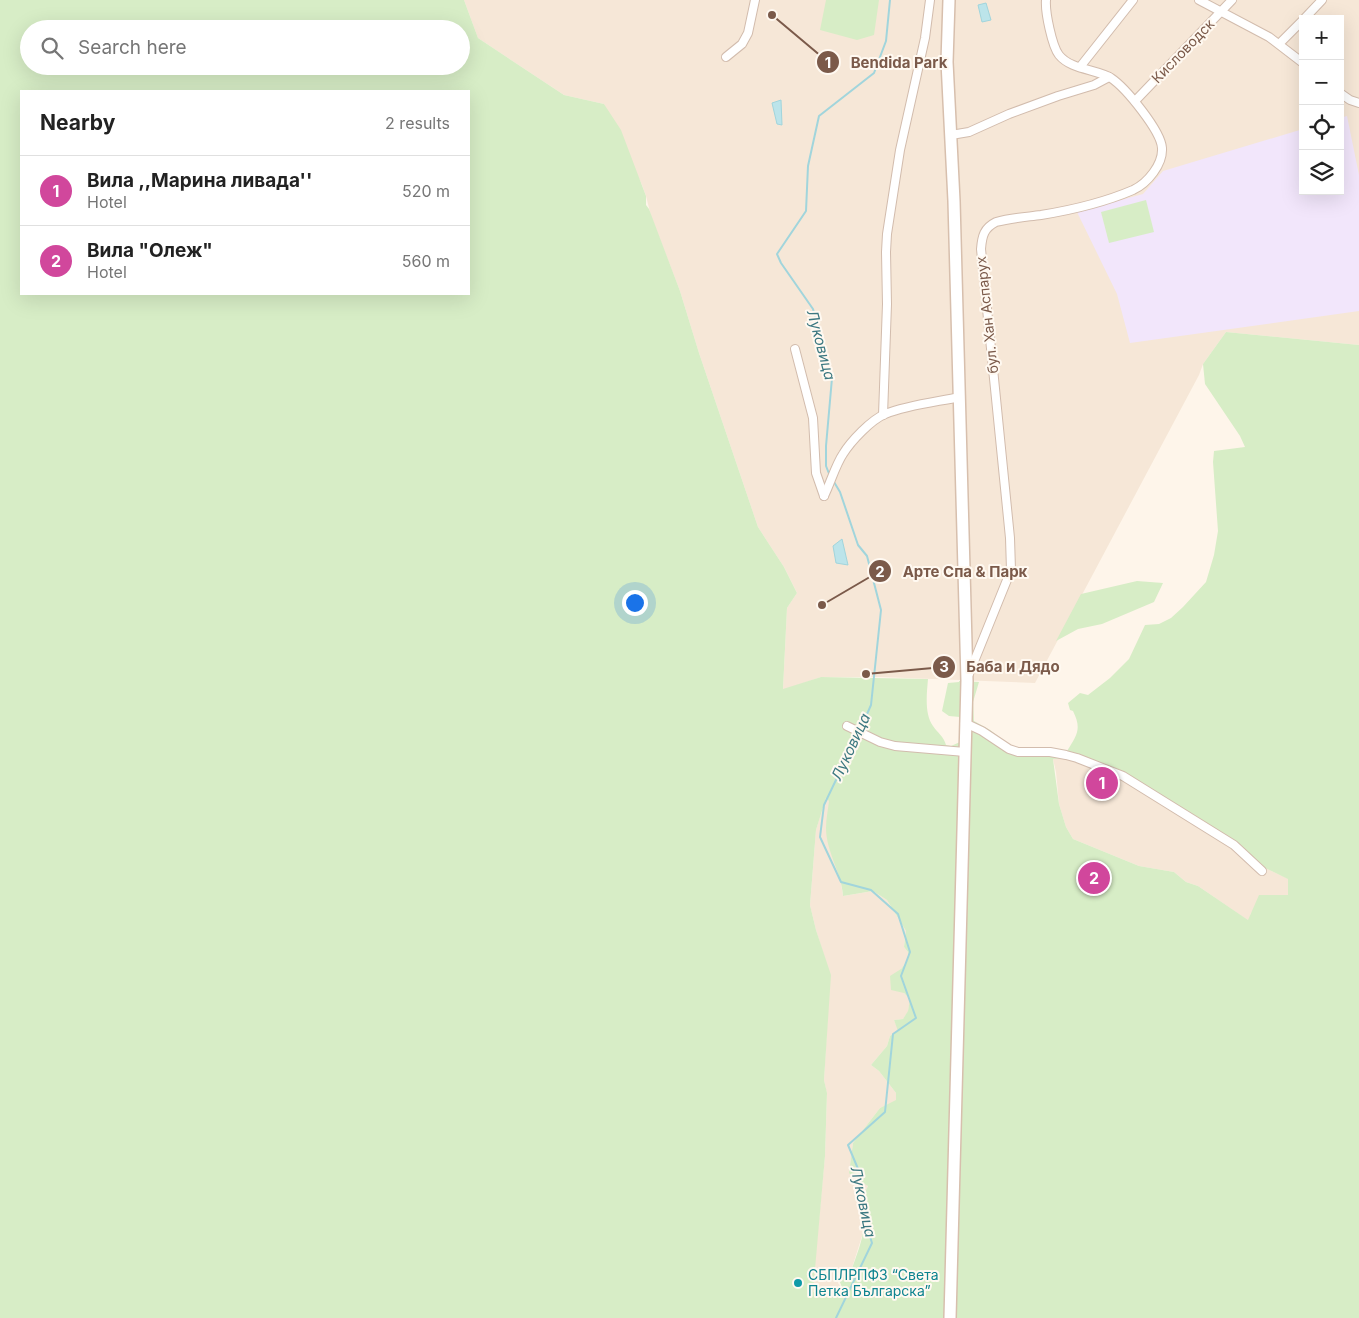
<!DOCTYPE html>
<meta charset="utf-8">
<style>
:root{--surface:#fff;--page:#f6f6f6;--text:#222;--muted:#767676;--line:#e0e0e0;--accent:#ee6848}
body{margin:0;font-family:Inter,sans-serif;background:var(--page);color:var(--text)}
.controls{position:absolute;right:15px;top:15px;display:grid;overflow:hidden;border-radius:0px;box-shadow:0 5px 20px #0002}
.controls button{width:45px;height:45px;display:grid;place-items:center;padding:0;border:0;border-bottom:1px solid var(--line);background:var(--surface);color:var(--text);font:25px sans-serif}
.you{position:absolute;left:634px;top:602px;width:18px;height:18px;margin:-12px;border:4px solid #fff;border-radius:50%;background:#1a73e8;box-shadow:0 0 0 8px #1a73e833}
.badge{display:grid;place-items:center;width:32px;height:32px;border-radius:50%;background:var(--accent);color:#fff;font-size:16px;font-weight:700}
.pin{position:absolute;translate:-50% -50%;border:2px solid #fff;box-shadow:0 1px 5px #0006}
.list{margin:0;padding:0;list-style:none}
h2{display:flex;justify-content:space-between;align-items:center;height:65px;margin:0;padding:0 20px;font-size:21px}
h2 small{font-size:16px;font-weight:400;color:var(--muted)}
.list li{display:grid;grid-template-columns:32px 1fr auto;gap:15px;align-items:center;box-sizing:border-box;height:70px;padding:0 20px;border-top:1px solid var(--line)}
.list b{display:block;font-size:19px;white-space:nowrap}
.list p{margin:0;font-size:16px;white-space:nowrap;color:var(--muted)}
.list em{font-size:16px;font-style:normal;color:var(--muted)}
.icon{flex:none;width:28px;height:28px;fill:none;stroke:currentColor;stroke-width:2;stroke-linecap:round;stroke-linejoin:round}
.map{position:relative;flex:none;width:1359px;height:1318px;overflow:hidden}
.search{position:absolute;background:var(--surface);box-shadow:0 5px 20px #0002;left:20px;top:20px;width:450px;height:55px;display:flex;align-items:center;gap:12px;box-sizing:border-box;padding:0 18px;border-radius:28px;color:var(--muted);font-size:19px}
.panel{position:absolute;background:var(--surface);box-shadow:0 5px 20px #0002;left:20px;top:90px;width:450px;height:205px;border-radius:0px}
.map>svg:first-child{display:block}
</style>
<div class="map">
<svg width="1359" height="1318" viewBox="0 0 1359 1318">
<rect width="100%" height="100%" fill="#fef5ea"/>
<!-- residential -->
<g fill="#f6e7d7" fill-rule="evenodd">
<path d="M464 0H1359V345L1226 332 1203 364 1199 375 1035 683 881 677H821L783 690 787 608 797 593 784 567 758 527 699 353 680 291 651 216 646 196 642 185 604 104 564 95 478 38ZM1303 19H1340V191H1303Z"/>
<path d="M1067 758 1128 781 1261 866 1289 879 1288 895 1251 913 1249 921 1198 886 1186 882 1174 872 1139 866 1073 839 1066 827 1059 804 1056 772 1053 759Z"/>
<path d="M826 797 829 801 843 896 873 891 887 900 906 931 904 947 908 952V960L901 969 904 993 910 999 908 1012 903 1019 894 1020 899 1031 890 1036 887 1046 871 1065 879 1071 896 1093V1101L880 1108 853 1143 849 1173 868 1186 863 1196 861 1207 863 1216V1233L851 1271 845 1269 837 1278 838 1283 843 1290 836 1296 828 1298 812 1292 825 1156 827 1094 824 1080 830 975 816 930 810 905 816 830Z"/>
</g>
<!-- education -->
<path fill="#f2e6fb" d="M1347 116 1359 175V311L1130 343 1117 294 1077 212 1143 194 1163 171 1303 129V191H1340V118Z"/>
<!-- green -->
<g fill="#d7edc6" fill-rule="evenodd">
<path d="M0 0H464L478 38 564 95 604 104 621 130 646 196V205L649 209 680 291 699 353 758 527 784 567 797 593 787 608 783 689 821 677 928 679C927 692 924 714 933 726 937 732 944 737 946 745L951 746 960 742 964 733 960 717 949 716 942 711 948 683 959 682V681L979 682 973 702 974 721 990 730 1015 749 1067 751C1077 735 1082 729 1073 711L1070 710 1068 703 1080 693 1088 695 1110 678 1129 659 1145 625 1159 624 1171 618 1183 607 1206 582 1214 555 1218 531 1213 462 1214 451 1245 447 1240 436 1205 384 1203 364 1226 332 1359 345V1318H0ZM29 29H461V66H29ZM21 91H469V294H21ZM1067 758 1128 781 1261 866 1288 879V895H1259L1248 920 1198 886 1186 882 1174 872 1139 866 1073 839 1066 827 1059 804 1053 759ZM826 798 829 801C828 810 826 819 826 828 826 852 842 873 843 896L873 891 887 900 906 931 904 947 908 952V960L901 969 890 976 891 990 904 993 910 999 908 1011 903 1019 894 1020 898 1031 890 1036 887 1046 871 1065 879 1071 896 1093V1100L880 1108 853 1143 849 1173 852 1177 868 1186C857 1207 866 1212 863 1233 861 1244 855 1260 851 1271L845 1269 838 1277 843 1290 836 1296 828 1298 821 1292H813L825 1156 827 1093 824 1080 831 975 816 930 810 905 816 830Z"/>
<path d="M826 0H879L874 35 857 40 820 30Z"/>
<path d="M1146 200 1154 232 1109 243 1101 212Z"/>
<path d="M1137 581 1163 583 1154 602 1102 624 1078 629 1056 641 1081 594Z"/>
</g>
<!-- water -->
<g fill="#bce4ea" stroke="#a1d5dc">
<path d="M986 3 991 20 982 22 978 5Z"/>
<path d="M781 100 782 125 777 124 772 103Z"/>
<path d="M842 539 848 565 836 563 833 546Z"/>
</g>
<g fill="none" stroke-linecap="round" stroke-linejoin="round">
<!-- stream -->
<g stroke="#a1d5dc" stroke-width="2">
<path d="M830 476 826 466V446L832 378 813 309 781 263 777 254 806 211 808 166 819 116 874 73 886 41 890 0"/>
<path d="M834 482 840 492 858 545 867 556 881 610 871 705 860 730"/>
<path d="M836 1318 872 1243 859 1201 861 1176 848 1145 885 1112 893 1034 916 1018 901 976 910 952 898 914 871 890 841 882 820 837 824 805 858 734"/>
</g>
<!-- minor casing -->
<g stroke="#d2bcad" stroke-width="10">
<g id="minor">
<path d="M1199 0 1269 37 1303 63"/>
<path d="M1304 19 1322 0"/>
<path d="M1280 43 1303 20"/>
<path d="M726 57 742 44 748 33 755 0"/>
<path d="M1080 67 1133 0"/>
<path d="M1340 93 1350 100 1359 103"/>
<path d="M1135 101 1232 0"/>
<path d="M951 135 969 132 1009 114 1058 96 1094 85 1109 77"/>
<path d="M795 349 813 418 816 473 824 496"/>
<path d="M883 415 887 304 886 252 887 234 900 150 925 38 930 0"/>
<path d="M824 496C830 484 836 464 843 454 851 441 871 420 885 414 908 405 936 402 960 397"/>
<path d="M969 674 1011 570 1010 538 981 249C982 236 984 228 996 222 1011 218 1026 217 1041 215 1072 210 1105 202 1133 190 1148 183 1163 164 1162 148 1161 131 1126 88 1111 78 1096 69 1071 70 1059 55 1052 46 1045 12 1046 0"/>
<path d="M965 723 982 731 1009 749 1018 752H1050L1066 755 1077 758 1123 776 1234 845 1262 871"/>
<path d="M847 726 880 742 895 746 965 752"/>
</g>
</g>
<!-- secondary casing -->
<g stroke="#d7bfad" stroke-width="14">
<path id="secondary" d="M949 0 947 62 954 201 967 681 950 1318"/>
</g>
<!-- minor -->
<use href="#minor" stroke="#fff" stroke-width="8"/>
<!-- secondary -->
<use href="#secondary" stroke="#fff" stroke-width="11"/>
</g>
<!-- markers -->
<circle fill="#0f9aa8" stroke="#fff9f1" stroke-width="2" cx="798" cy="1283" r="5"/>
<g text-anchor="middle" stroke-width="4" stroke-linejoin="round" paint-order="stroke">
<!-- street labels -->
<g font-size="14" fill="#7b5a4a" stroke="#fff9f1">
<text transform="translate(1183 51) rotate(-46)" y="5">Кисловодск</text>
<text transform="translate(987 315) rotate(-96)" y="5">бул. Хан Аспарух</text>
</g>
<!-- culture labels -->
<g font-size="14" fill="#0d838f" stroke="#fff9f1" text-anchor="start">
<text x="808" y="1280">СБПЛРПФЗ “Света<tspan x="808" dy="16">Петка Българска”</tspan></text>
</g>
<!-- water labels -->
<g font-size="15" font-style="italic" fill="#3c7881" stroke="#fff9f1">
<text transform="translate(821 345) rotate(75)" y="5">Луковица</text>
<text transform="translate(851 747) rotate(-65)" y="5">Луковица</text>
<text transform="translate(863 1202) rotate(78)" y="5">Луковица</text>
</g>
</g>
<!-- callouts -->
<path fill="none" stroke="#7b5a4a" stroke-width="2" d="M772 15L828 62M822 605L880 571M866 674L944 667"/>
<g fill="#7b5a4a" stroke="#fff9f1" stroke-width="2">
<circle cx="772" cy="15" r="5"/>
<circle cx="822" cy="605" r="5"/>
<circle cx="866" cy="674" r="5"/>
<circle cx="828" cy="62" r="12"/>
<circle cx="880" cy="571" r="12"/>
<circle cx="944" cy="667" r="12"/>
</g>
<g font-size="15" text-anchor="middle" font-weight="bold" fill="#fff">
<text x="828" y="68">1</text>
<text x="880" y="577">2</text>
<text x="944" y="672">3</text>
</g>
<g font-size="15" text-anchor="middle" font-weight="bold" fill="#7b5a4a" stroke="#fff9f1" stroke-width="4" stroke-linejoin="round" paint-order="stroke">
<text x="899" y="68">Bendida Park</text>
<text x="965" y="577">Арте Спа &amp; Парк</text>
<text x="1013" y="672">Баба и Дядо</text>
</g>
</svg>
<div class="controls">
<button>+</button>
<button>−</button>
<button><svg class="icon" aria-label="locate" viewBox="0 0 24 24"><circle cx="12" cy="12" r="6"/><path d="M12 2v4M12 18v4M2 12h4M18 12h4"/></svg></button>
<button><svg class="icon" aria-label="layers" viewBox="0 0 24 24"><path d="M12 4l9 5-9 5-9-5zM3 14l9 5 9-5"/></svg></button>
</div>
<div class="you"></div>
<div class="pin badge" style="left:1102px;top:783px;background:#d1479c">1</div>
<div class="pin badge" style="left:1094px;top:878px;background:#d1479c">2</div>
<div class="search"><svg class="icon" aria-label="search" viewBox="0 0 24 24"><circle cx="10" cy="10" r="6"/><path d="M15 15l6 6"/></svg>Search here</div>
<section class="panel">
<h2>Nearby<small>2 results</small></h2>
<ul class="list">
<li><span class="badge" style="background:#d1479c">1</span><div><b>Вила ,,Марина ливада''</b><p>Hotel</p></div><em>520 m</em></li>
<li><span class="badge" style="background:#d1479c">2</span><div><b>Вила &quot;Олеж&quot;</b><p>Hotel</p></div><em>560 m</em></li>
</ul>
</section>
</div>
